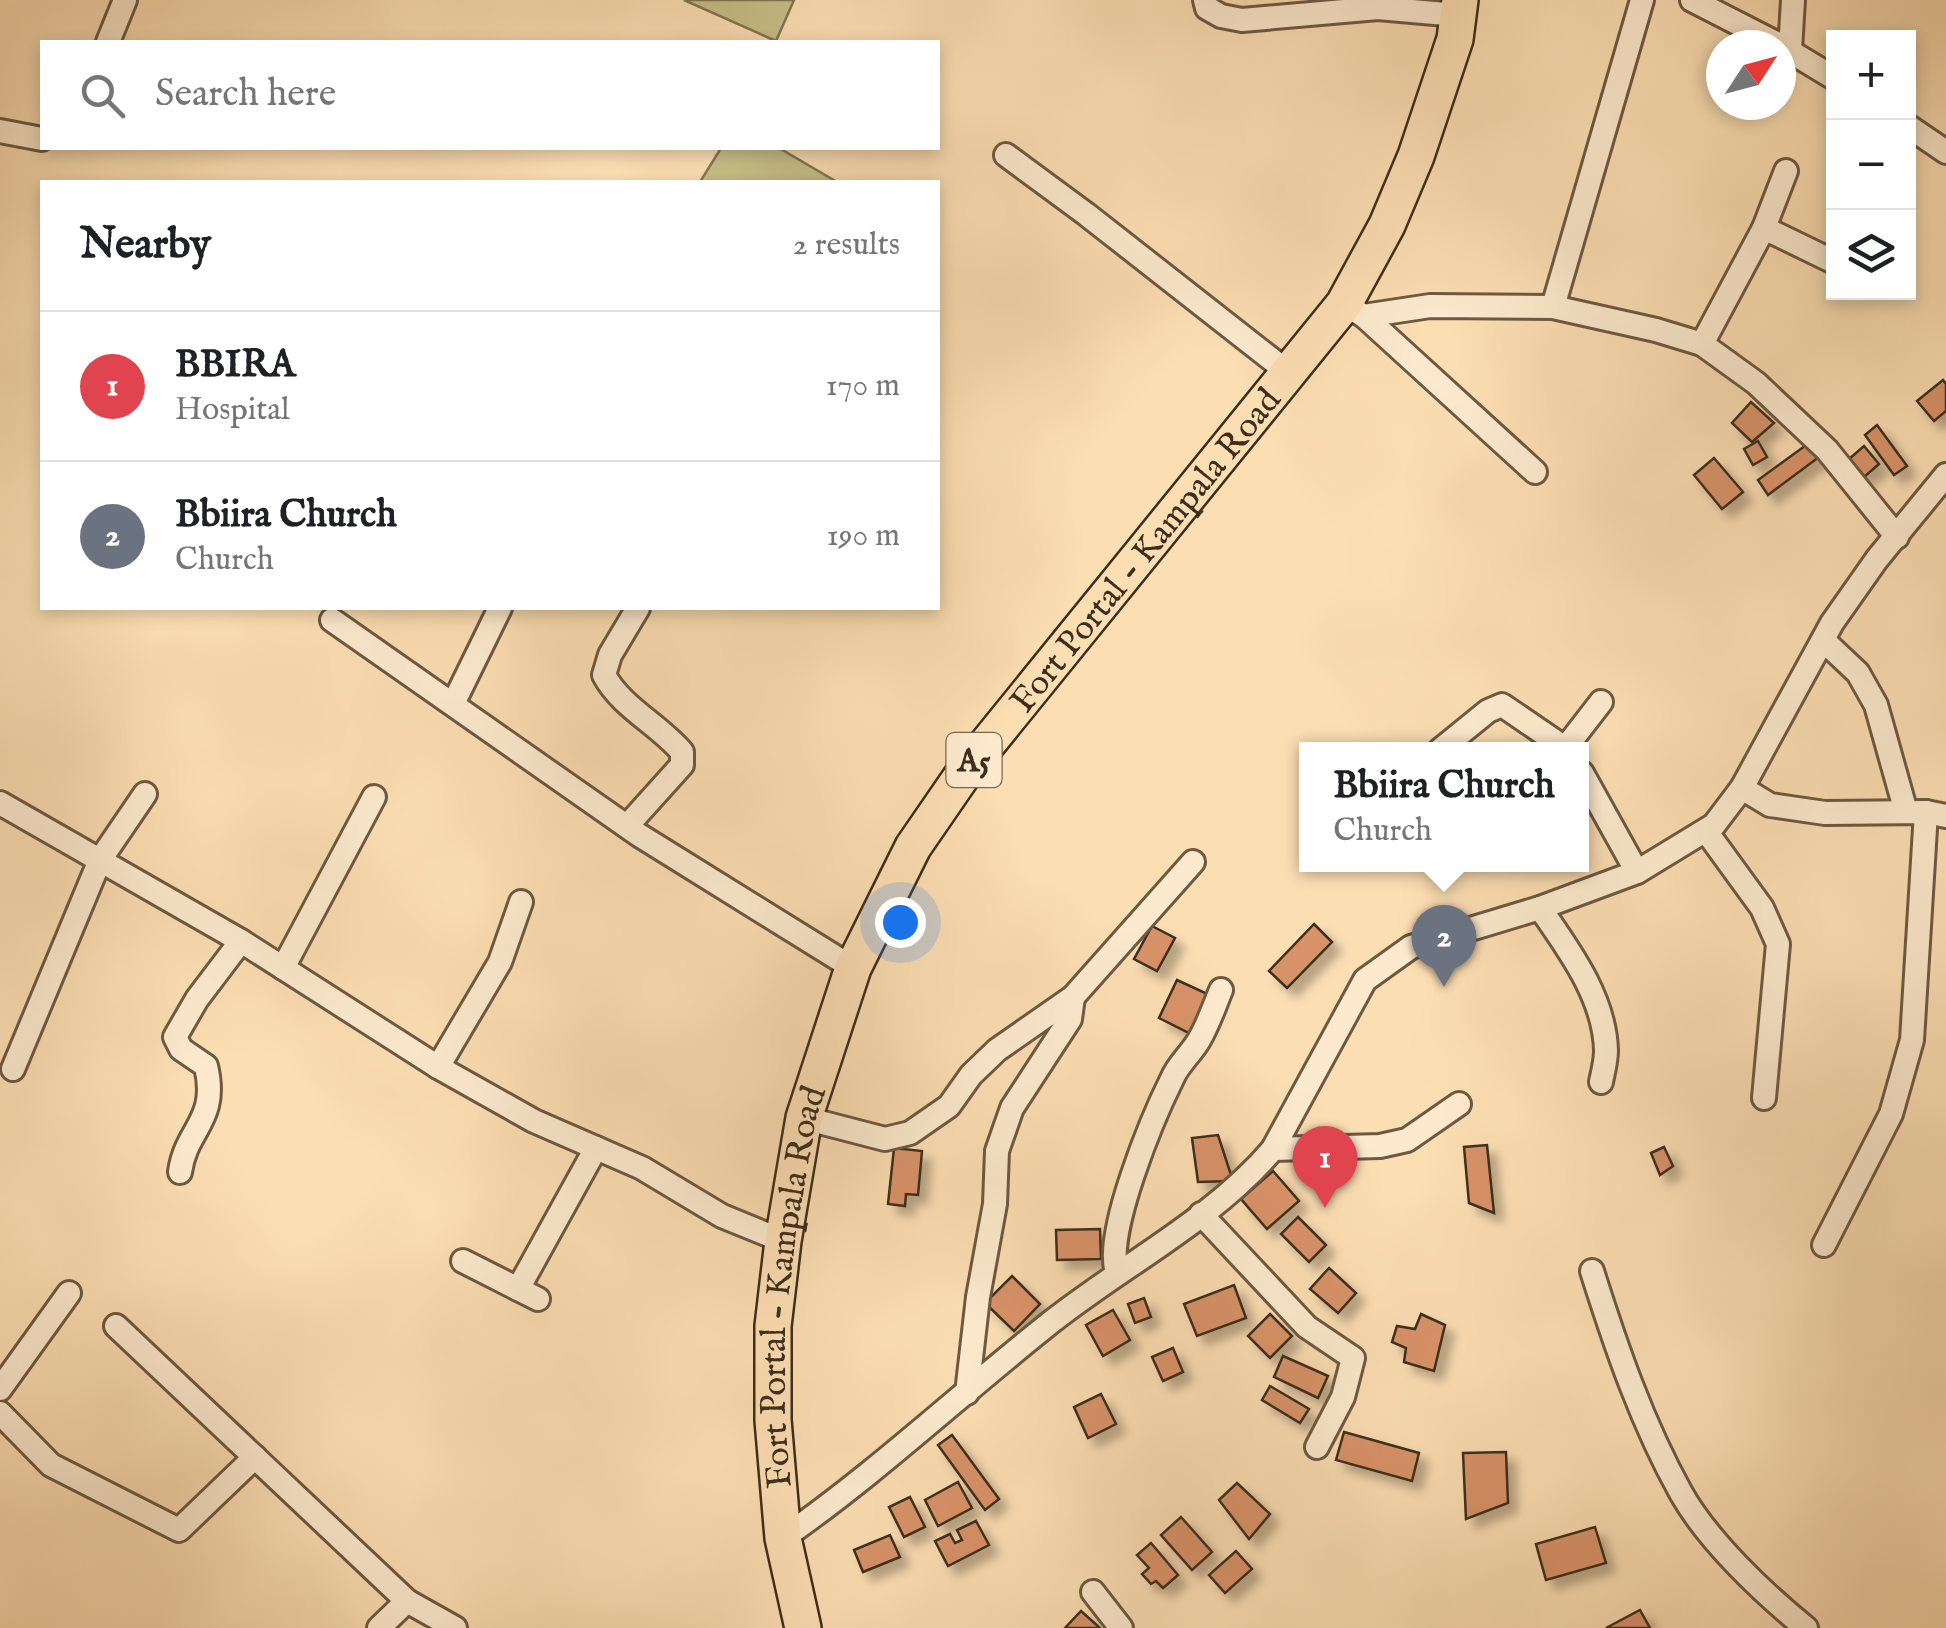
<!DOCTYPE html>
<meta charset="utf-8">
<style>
:root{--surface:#fff;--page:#f2f2f2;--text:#202124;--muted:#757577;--line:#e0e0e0;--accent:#8f2418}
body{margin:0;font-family:"IM FELL English",serif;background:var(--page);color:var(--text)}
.controls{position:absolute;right:30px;top:30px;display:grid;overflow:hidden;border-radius:0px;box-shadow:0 5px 15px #0003}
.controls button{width:90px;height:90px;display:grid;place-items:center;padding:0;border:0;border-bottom:2px solid var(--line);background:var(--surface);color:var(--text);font:50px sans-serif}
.compass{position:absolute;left:1706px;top:30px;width:90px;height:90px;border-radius:50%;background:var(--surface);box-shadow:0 5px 15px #0003;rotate:54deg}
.you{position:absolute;left:900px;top:922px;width:35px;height:35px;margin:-25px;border:8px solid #fff;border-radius:50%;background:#1a73e8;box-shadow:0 0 0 15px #1a73e833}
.badge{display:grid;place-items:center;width:65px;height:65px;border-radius:50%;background:var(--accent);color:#fff;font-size:32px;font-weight:700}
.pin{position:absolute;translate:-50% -82px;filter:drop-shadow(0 2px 5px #0008)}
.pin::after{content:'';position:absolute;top:52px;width:35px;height:30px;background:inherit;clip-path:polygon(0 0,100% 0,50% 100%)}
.popup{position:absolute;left:1299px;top:742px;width:290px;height:130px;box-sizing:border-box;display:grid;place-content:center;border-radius:0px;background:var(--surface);filter:drop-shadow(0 2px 8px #0005);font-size:32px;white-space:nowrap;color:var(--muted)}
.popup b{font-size:38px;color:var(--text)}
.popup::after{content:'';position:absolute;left:50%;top:100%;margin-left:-20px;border:20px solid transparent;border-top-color:var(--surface)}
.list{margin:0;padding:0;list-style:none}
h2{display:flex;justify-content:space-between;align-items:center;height:130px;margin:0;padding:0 40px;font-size:42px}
h2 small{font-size:32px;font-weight:400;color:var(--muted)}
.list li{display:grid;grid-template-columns:65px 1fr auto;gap:30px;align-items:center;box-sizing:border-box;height:150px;padding:0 40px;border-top:2px solid var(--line)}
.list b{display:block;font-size:38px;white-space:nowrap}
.list p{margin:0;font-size:32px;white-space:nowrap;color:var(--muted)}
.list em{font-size:32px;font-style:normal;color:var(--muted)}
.icon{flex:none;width:55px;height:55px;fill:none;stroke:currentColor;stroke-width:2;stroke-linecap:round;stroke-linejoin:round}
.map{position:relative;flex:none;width:1946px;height:1628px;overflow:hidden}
.search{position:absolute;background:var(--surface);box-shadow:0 5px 15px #0003;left:40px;top:40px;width:900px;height:110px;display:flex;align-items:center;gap:25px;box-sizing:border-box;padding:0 35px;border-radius:0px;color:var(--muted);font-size:38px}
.panel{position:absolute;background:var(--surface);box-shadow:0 5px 15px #0003;left:40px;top:180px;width:900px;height:430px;border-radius:0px}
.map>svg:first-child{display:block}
</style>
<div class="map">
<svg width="1946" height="1628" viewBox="0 0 1946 1628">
<defs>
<filter id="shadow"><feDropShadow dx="9" dy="9" stdDeviation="5" flood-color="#0004"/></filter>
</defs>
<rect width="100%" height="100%" fill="#fcdeb3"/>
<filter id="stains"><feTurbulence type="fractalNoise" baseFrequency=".002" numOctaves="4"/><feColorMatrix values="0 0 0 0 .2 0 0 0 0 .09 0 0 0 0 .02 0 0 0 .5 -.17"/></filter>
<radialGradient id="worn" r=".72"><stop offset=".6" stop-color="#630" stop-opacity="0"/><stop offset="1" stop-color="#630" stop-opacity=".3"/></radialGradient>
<!-- green -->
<g fill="#c6bf88" stroke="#827652" stroke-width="2.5">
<path d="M684 0H794L776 41Z"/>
<path d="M721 148H779L837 182H700Z"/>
</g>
<!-- building -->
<g fill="#d89268" stroke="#3d2d1c" stroke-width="2.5" filter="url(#shadow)">
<path d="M1943 380 1946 384V411L1934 421 1917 401Z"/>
<path d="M1751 402 1774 423 1752 442 1732 423Z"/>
<path d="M1877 425 1907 466 1894 475 1865 435Z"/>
<path d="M1758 441 1767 457 1753 465 1744 449Z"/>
<path d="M1809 443 1819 457 1768 495 1758 480Z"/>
<path d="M1864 446 1879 464 1863 478 1848 460Z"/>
<path d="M1714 458 1743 492 1722 509 1694 475Z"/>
<path d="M1314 924 1332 942 1287 988 1269 971Z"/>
<path d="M1152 926 1175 938 1157 971 1134 959Z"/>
<path d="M1177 980 1214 997 1195 1036 1159 1018Z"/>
<path d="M1218 1135 1233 1181 1198 1182 1192 1138Z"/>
<path d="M1487 1145 1494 1213 1469 1203 1464 1147Z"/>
<path d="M1664 1147 1673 1166 1660 1175 1651 1153Z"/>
<path d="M894 1148 922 1151 918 1195 906 1194 905 1206 888 1204Z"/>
<path d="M1273 1171 1299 1201 1267 1229 1241 1199Z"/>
<path d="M1298 1217 1326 1245 1309 1262 1281 1234Z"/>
<path d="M1100 1229 1101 1259 1057 1260 1056 1230Z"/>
<path d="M1329 1268 1356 1293 1338 1313 1310 1289Z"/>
<path d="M1012 1276 1040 1304 1014 1331 985 1303Z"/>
<path d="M1234 1285 1246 1318 1197 1336 1184 1304Z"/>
<path d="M1144 1298 1151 1317 1135 1323 1128 1304Z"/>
<path d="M1113 1310 1130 1340 1103 1356 1086 1325Z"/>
<path d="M1270 1314 1292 1336 1270 1358 1248 1336Z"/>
<path d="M1421 1314 1445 1325 1434 1371 1404 1362 1406 1348 1392 1342 1397 1326 1415 1329Z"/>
<path d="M1173 1348 1183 1372 1163 1381 1152 1357Z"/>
<path d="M1283 1356 1328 1376 1318 1398 1274 1377Z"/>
<path d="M1270 1386 1309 1409 1300 1423 1262 1400Z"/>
<path d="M1101 1394 1116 1424 1088 1438 1074 1407Z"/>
<path d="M1344 1432 1419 1453 1412 1481 1336 1460Z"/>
<path d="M952 1435 999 1499 985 1510 938 1445Z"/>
<path d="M1506 1452 1508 1503 1466 1519 1463 1453Z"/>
<path d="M958 1482 972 1508 938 1526 925 1500Z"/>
<path d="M1237 1483 1270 1514 1249 1539 1219 1500Z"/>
<path d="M910 1497 925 1527 904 1537 889 1507Z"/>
<path d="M1181 1517 1212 1552 1192 1570 1161 1535Z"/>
<path d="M976 1521 989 1545 948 1566 935 1541 950 1534 955 1543 962 1540 957 1530Z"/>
<path d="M1595 1527 1606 1563 1546 1580 1536 1544Z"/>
<path d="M890 1535 900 1557 863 1572 854 1550Z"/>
<path d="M1151 1543 1178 1575 1163 1588 1156 1581 1151 1584 1142 1574 1149 1568 1137 1555Z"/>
<path d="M1236 1551 1252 1569 1225 1593 1209 1575Z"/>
<path d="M1640 1610 1650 1628H1606Z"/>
<path d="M1081 1611 1100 1628H1065Z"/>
</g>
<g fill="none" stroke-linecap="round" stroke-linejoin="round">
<!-- minor casing -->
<g stroke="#6d5942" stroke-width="28">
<g id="minor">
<path d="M1205 0 1207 8 1221 16 1242 20 1378 8 1457 15"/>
<path d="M1692 0 1780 45"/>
<path d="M108 42 125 0"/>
<path d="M1781 46 1834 78"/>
<path d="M1790 50 1793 0"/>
<path d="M1908 126 1946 152"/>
<path d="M0 131 42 139"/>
<path d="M1006 155 1086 214 1289 373"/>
<path d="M1764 228 1832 261"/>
<path d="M1344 304 1364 316 1430 306 1553 307 1656 330 1702 344 1756 383 1827 450 1897 537"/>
<path d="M1553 307 1642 0"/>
<path d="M1364 316 1535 472"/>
<path d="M1702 344 1764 228 1786 171"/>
<path d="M332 620 639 835 853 968"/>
<path d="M1823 640 1858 673 1876 705 1906 812"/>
<path d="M453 704 500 608"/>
<path d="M1567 746 1601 702"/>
<path d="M1440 750 1488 711 1502 705 1568 750"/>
<path d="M1582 773 1637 872"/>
<path d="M1742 788 1770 805 1825 813 1926 812 1946 816"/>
<path d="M0 803 241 941 438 1067 534 1121 642 1168 722 1216 783 1241"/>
<path d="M627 826 682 765V752C658 724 621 707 604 675L610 655 638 608"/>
<path d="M1706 831 1762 908 1778 944 1764 1098"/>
<path d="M1540 908C1569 950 1605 998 1606 1051 1606 1061 1603 1072 1601 1082"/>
<path d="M283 968 374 797"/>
<path d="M438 1067 500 962 521 902"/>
<path d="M13 1069 100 860 145 794"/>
<path d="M804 1118 885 1139 910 1133 949 1106 971 1075 997 1050 1073 997 1193 862"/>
<path d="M1273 1149 1380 1146 1407 1140 1459 1104"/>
<path d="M180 1172C186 1128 219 1121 206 1066L181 1049 175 1037 197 999 241 941"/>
<path d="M1201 1214 1307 1327 1353 1358 1343 1397 1317 1447"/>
<path d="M1824 1245 1891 1114 1912 1040 1926 812"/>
<path d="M463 1261 538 1299"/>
<path d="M1592 1271C1616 1347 1642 1423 1681 1493 1708 1541 1763 1593 1806 1628"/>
<path d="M1117 1272C1104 1234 1153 1117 1172 1079 1178 1064 1191 1054 1199 1040 1208 1025 1214 1007 1221 990"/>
<path d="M518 1289 596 1148"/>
<path d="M116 1326 407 1601 455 1628"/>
<path d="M0 1389 69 1293"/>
<path d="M967 1393 978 1297 995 1204 997 1151 1012 1108 1070 1019 1073 997"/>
<path d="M0 1413 51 1465 179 1530 255 1457"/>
<path d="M783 1538C875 1474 957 1397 1045 1327 1119 1267 1211 1222 1273 1149L1365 980 1411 947 1540 908 1637 872 1714 825 1742 788 1832 623 1877 559 1946 475"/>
<path d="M1093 1592 1121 1628"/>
<path d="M379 1628 407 1601"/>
</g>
</g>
<!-- primary casing -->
<g stroke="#3d2d1c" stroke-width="40">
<g id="primary">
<path id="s1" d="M803 1628 783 1538 773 1420V1326L783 1241 804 1118 853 968 913 847 966 770 1344 304 1387 225 1416 156 1455 39 1460 0"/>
</g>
</g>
<!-- minor -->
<use href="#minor" stroke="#fdeace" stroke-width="22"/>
<!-- primary -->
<use href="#primary" stroke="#fcdeb3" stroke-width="35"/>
</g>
<g text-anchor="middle" stroke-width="8" stroke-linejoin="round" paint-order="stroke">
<!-- shield labels -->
<rect fill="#fdeace" stroke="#776651" stroke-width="2.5" x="946.5" y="733" width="55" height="54" rx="8"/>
<g font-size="32" font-weight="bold" fill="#3d2d1c">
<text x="974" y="771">A5</text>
</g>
<!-- street labels -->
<g font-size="35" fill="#3d2d1c" stroke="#fdeace">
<text dy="12" stroke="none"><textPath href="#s1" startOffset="1185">Fort Portal - Kampala Road</textPath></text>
<text dy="12" stroke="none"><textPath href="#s1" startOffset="345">Fort Portal - Kampala Road</textPath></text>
</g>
</g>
<rect width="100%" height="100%" filter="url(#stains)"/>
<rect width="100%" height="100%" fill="url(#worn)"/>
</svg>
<div class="controls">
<button>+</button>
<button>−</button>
<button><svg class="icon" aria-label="layers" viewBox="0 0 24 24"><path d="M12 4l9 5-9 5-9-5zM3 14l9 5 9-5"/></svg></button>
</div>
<svg class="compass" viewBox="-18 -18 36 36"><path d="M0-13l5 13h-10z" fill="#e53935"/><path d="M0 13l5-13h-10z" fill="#757577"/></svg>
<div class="you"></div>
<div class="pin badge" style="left:1325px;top:1208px;background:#e0444e">1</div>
<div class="pin badge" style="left:1444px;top:987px;background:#6b7280">2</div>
<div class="popup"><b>Bbiira Church</b>Church</div>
<div class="search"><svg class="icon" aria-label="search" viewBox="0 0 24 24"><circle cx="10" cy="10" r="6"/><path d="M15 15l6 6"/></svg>Search here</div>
<section class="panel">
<h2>Nearby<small>2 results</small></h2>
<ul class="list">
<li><span class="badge" style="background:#e0444e">1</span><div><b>BBIRA</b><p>Hospital</p></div><em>170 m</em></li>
<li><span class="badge" style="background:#6b7280">2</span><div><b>Bbiira Church</b><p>Church</p></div><em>190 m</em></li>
</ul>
</section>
</div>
